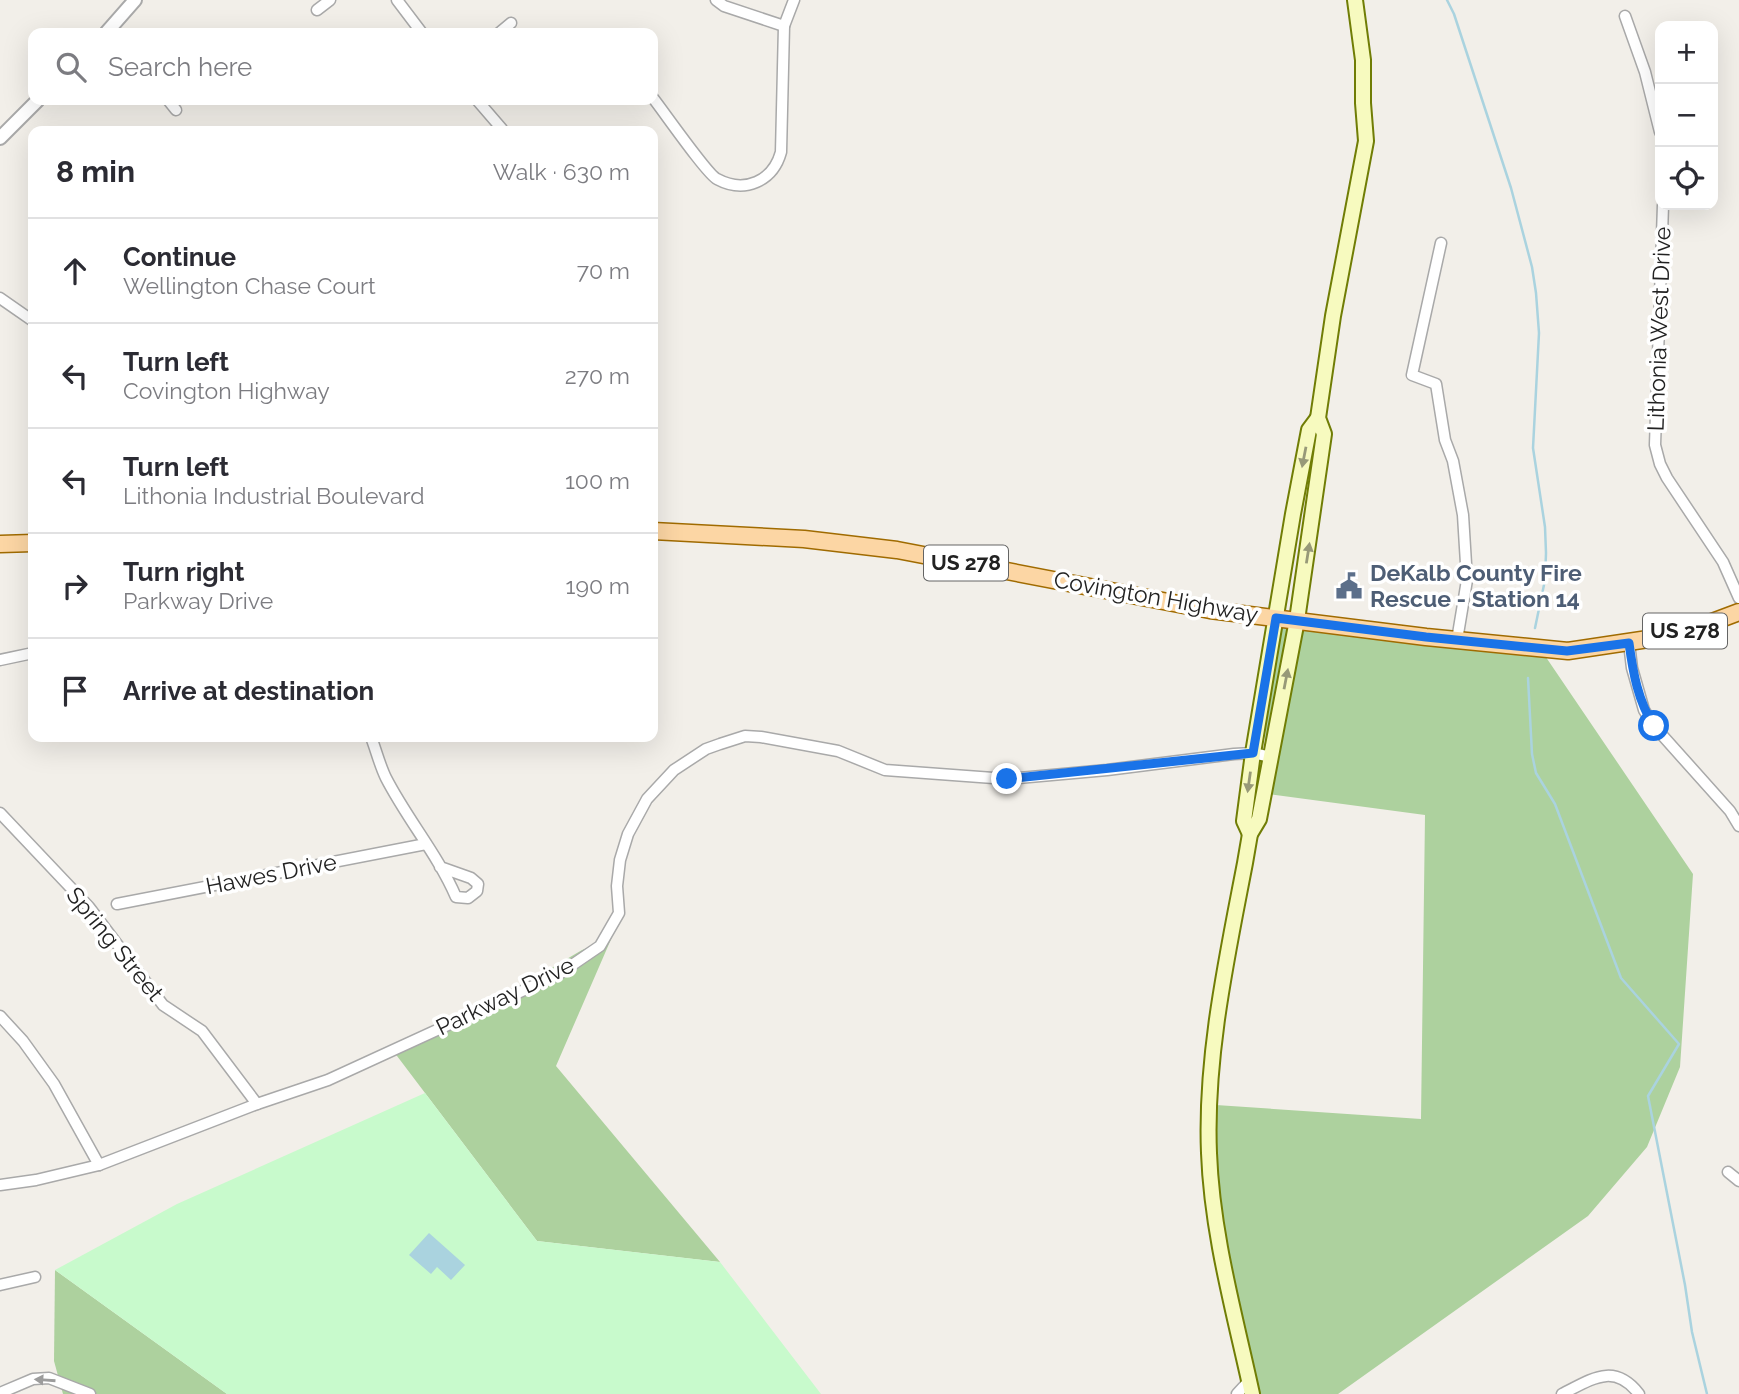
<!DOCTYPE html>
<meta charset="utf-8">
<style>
:root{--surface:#fff;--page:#f2f2f3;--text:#2b2b33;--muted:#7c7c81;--line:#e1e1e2}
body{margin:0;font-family:Raleway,sans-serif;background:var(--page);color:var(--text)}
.controls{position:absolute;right:21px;top:21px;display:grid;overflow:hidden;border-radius:14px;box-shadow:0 7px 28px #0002}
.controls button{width:63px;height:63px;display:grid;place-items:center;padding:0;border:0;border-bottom:2px solid var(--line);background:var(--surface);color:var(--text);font:35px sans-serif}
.stop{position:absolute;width:21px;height:21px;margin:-16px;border:5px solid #1a73e8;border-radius:50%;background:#fff}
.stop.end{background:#1a73e8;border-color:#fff;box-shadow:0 2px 7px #0008}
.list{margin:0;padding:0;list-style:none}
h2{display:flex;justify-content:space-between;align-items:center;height:91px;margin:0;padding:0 28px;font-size:30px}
h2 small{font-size:23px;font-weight:400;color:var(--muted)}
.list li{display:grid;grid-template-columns:46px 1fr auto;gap:21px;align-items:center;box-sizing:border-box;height:105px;padding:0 28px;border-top:2px solid var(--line)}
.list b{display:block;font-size:26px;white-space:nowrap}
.list p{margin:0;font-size:23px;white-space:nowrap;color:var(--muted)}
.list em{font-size:23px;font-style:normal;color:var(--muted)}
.icon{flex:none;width:38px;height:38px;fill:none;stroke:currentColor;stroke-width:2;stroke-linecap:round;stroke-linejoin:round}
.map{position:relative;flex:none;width:1739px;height:1394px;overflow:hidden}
.search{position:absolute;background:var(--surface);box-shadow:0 7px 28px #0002;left:28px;top:28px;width:630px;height:77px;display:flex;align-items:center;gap:18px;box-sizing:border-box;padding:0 24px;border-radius:14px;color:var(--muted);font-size:26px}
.panel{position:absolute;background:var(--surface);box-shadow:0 7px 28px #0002;left:28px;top:126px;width:630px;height:616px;border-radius:14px}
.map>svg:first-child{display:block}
</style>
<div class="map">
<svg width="1739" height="1394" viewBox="0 0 1739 1394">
<rect width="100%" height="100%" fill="#f2efe9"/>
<!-- forest -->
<g fill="#add19e">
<path d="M1276 618 1535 641 1693 874 1680 1067 1647 1147 1588 1216 1338 1394H1254L1212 1211 1216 1105 1421 1119 1425 815 1260 793Z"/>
<path d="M612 937 556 1066 720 1262 537 1241 394 1052 434 1037 582 950Z"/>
<path d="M55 1270 227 1394H63L54 1361Z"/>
</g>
<!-- park -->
<path fill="#c8facc" d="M425 1093 537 1241 720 1262 821 1394H227L55 1270 177 1204Z"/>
<!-- water -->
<path fill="#aad3df" d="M429 1233 465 1265 451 1280 437 1267 431 1274 409 1255Z"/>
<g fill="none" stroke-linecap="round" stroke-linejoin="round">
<!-- stream -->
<g stroke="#aad3df" stroke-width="2.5">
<path d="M1447 0 1454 14 1511 188 1532 267 1536 293 1539 333 1533 448 1545 527 1546 553 1545 580 1535 628"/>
<path d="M1528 678 1532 754 1536 773 1555 804 1621 978 1679 1044 1648 1096 1685 1285 1692 1332 1707 1394"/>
</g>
<!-- minor casing -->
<g stroke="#a9a9a9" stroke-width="13">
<g id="minor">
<path d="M397 0 422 33"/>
<path d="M317 10 330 0"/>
<path d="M1625 16 1645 72 1660 132"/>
<path d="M784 26 794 0"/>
<path d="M499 33 511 23"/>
<path d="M653 98C664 112 707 174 717 179 745 194 773 181 781 152L784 26 724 6 716 0"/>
<path d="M168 100 176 110"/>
<path d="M477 100 502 129"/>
<path d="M1663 205 1655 445 1660 464 1667 478 1723 562 1739 598"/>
<path d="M1441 243 1412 375 1436 384 1445 440 1453 461 1463 515 1467 580 1457 640"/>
<path d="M0 298 33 321"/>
<path d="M1629 643 1632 668 1644 710 1654 726 1730 811 1739 826"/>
<path d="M0 660 33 653"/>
<path d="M371 737C376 750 380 766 386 778 407 819 438 855 456 897L468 898 477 891 478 884 471 878 440 867"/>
<path d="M0 813 89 907 163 1005 202 1031 257 1104"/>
<path d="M117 904 426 844"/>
<path d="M0 1016 23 1041 54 1084 99 1165"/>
<path d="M1728 1172 1739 1181"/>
<path d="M0 1185 36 1180 99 1165 257 1104 328 1080 559 974 600 946 619 913 617 886 620 860 628 834 647 799 674 770 706 749 720 744 745 736 761 737 838 751 885 770 1007 779 1107 770 1234 754 1253 753 1271 757"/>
<path d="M0 1285 35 1277"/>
<path d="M0 1393 33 1379 49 1378 90 1394"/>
<path d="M1237 1394 1249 1381"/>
<path d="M1562 1394C1592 1379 1614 1362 1639 1394"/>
</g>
</g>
<!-- tertiary casing -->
<g stroke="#a9a9a9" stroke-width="16">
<g id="tertiary">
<path d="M106 33 135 0"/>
<path d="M0 138 38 100"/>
</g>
</g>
<!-- secondary casing -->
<g stroke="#707d05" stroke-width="18">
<g id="secondary">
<path d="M1250 834 1244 821 1253 753 1293 514 1309 430 1318 418"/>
<path d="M1252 1394C1235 1315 1212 1235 1209 1153 1205 1057 1227 957 1245 863L1250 834 1259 819 1297 620 1324 434 1318 418 1333 316 1366 141 1363 103V60L1355 0"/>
</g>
</g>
<!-- primary casing -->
<g stroke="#a06b00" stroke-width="19">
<g id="primary">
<path d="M653 531 804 539 897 550 1210 610 1426 637 1568 651 1655 638 1707 624 1739 612"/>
<path d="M0 544 33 543"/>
</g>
</g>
<!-- minor -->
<use href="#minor" stroke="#fff" stroke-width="10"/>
<!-- tertiary -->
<use href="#tertiary" stroke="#fff" stroke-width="12"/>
<!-- secondary -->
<use href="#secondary" stroke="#f7fabf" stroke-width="14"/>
<!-- primary -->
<use href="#primary" stroke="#fcd6a4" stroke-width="16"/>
</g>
<!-- one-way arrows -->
<defs><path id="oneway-solid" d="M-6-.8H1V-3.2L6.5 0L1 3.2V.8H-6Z" transform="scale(1.75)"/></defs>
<g fill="#979978">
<use href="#oneway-solid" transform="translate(1304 457) rotate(101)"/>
<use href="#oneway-solid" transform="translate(1308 553) rotate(-81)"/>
<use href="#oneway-solid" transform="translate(1286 679) rotate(-79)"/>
<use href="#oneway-solid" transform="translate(1249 782) rotate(98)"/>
</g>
<use fill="#9c9c9c" href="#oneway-solid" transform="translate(45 1380) rotate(-176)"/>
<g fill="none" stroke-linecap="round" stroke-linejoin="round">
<!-- route -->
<path stroke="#1a73e8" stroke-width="9" d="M1007 779 1253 753 1276 618 1426 637 1567 651 1629 643C1633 673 1638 701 1654 726"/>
</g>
<!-- icons -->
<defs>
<g id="civic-bare" transform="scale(2.1)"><path d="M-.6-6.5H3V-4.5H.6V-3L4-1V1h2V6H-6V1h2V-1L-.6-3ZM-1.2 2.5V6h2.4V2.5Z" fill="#5c6f8a" stroke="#fff" stroke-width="2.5" paint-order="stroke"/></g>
</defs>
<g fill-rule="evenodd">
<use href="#civic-bare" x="1349" y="586"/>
</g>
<g text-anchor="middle" stroke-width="7" stroke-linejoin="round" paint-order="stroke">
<!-- shield labels -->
<g fill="#fff" stroke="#646464" stroke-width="2">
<rect x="924" y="545.5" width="84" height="35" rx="5"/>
<rect x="1643" y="613.5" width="84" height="35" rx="5"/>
</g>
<g font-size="21" font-weight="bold" fill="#222">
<text x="966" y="570">US 278</text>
<text x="1685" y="638">US 278</text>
</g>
<!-- street labels -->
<g font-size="23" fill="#222" stroke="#fff">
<text transform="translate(1659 329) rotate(-88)" y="8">Lithonia West Drive</text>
<text transform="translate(1156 597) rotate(10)" y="8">Covington Highway</text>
<text transform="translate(271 874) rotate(-11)" y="8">Hawes Drive</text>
<text transform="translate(115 944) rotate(51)" y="8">Spring Street</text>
<text transform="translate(505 996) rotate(-26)" y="8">Parkway Drive</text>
</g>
<!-- service labels -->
<g font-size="23" font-weight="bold" fill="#4e5e75" stroke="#fff" text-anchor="start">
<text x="1370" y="581">DeKalb County Fire<tspan x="1370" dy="26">Rescue - Station 14</tspan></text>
</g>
</g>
</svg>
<div class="controls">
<button>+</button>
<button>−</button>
<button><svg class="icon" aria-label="locate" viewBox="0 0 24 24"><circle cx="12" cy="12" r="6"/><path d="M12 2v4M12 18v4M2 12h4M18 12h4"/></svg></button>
</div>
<div class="stop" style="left:1654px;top:726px"></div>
<div class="stop end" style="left:1007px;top:779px"></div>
<div class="search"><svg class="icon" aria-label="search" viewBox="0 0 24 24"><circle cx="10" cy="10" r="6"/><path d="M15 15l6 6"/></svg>Search here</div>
<section class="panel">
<h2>8 min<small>Walk · 630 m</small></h2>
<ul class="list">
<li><svg class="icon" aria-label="ahead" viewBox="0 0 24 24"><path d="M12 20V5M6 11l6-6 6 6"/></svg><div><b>Continue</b><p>Wellington Chase Court</p></div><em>70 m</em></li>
<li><svg class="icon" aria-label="left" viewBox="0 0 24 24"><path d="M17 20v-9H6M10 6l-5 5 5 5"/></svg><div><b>Turn left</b><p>Covington Highway</p></div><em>270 m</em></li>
<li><svg class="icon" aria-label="left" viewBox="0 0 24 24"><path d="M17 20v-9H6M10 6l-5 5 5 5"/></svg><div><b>Turn left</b><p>Lithonia Industrial Boulevard</p></div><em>100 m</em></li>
<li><svg class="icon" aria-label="right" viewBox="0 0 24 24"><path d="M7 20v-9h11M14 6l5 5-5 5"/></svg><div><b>Turn right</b><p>Parkway Drive</p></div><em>190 m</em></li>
<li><svg class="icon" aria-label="arrive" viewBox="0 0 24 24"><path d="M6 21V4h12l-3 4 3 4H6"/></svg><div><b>Arrive at destination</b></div></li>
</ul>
</section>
</div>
